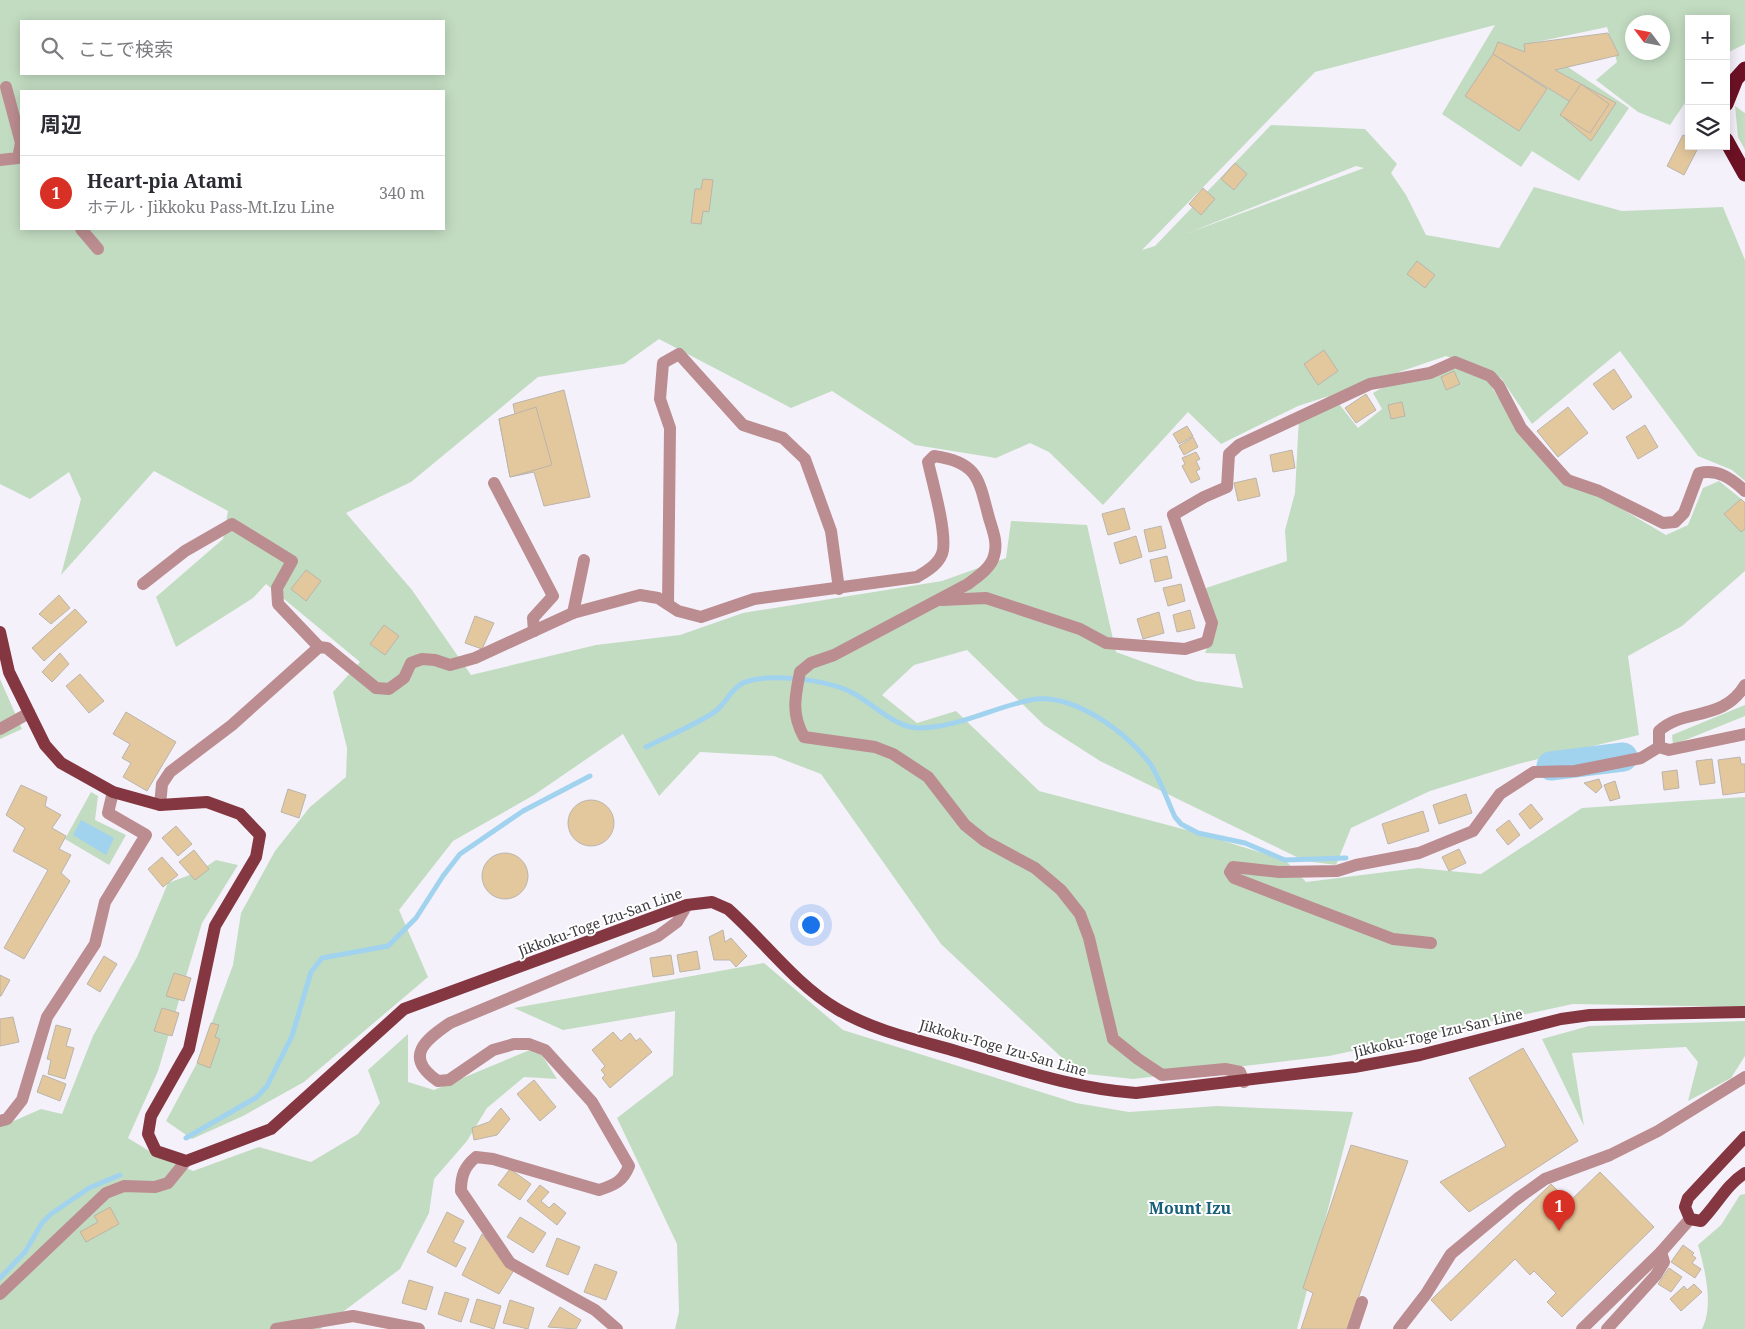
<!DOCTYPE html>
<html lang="ja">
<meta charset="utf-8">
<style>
:root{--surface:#fff;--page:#f2f2f3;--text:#2b2b33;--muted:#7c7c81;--line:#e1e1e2;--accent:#d93025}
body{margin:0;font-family:"Noto Serif","Noto Sans JP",serif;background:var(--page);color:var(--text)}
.controls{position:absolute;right:15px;top:15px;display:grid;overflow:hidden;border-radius:0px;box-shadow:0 2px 12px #0003}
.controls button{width:45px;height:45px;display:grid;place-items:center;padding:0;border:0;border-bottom:1px solid var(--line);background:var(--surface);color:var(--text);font:25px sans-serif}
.compass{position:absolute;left:1625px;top:15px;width:45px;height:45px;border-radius:50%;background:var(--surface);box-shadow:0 2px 12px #0003;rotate:302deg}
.you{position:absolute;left:810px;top:924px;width:18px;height:18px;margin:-12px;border:4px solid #fff;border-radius:50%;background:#1a73e8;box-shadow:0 0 0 8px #1a73e833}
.badge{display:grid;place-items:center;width:32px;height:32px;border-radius:50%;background:var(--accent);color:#fff;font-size:16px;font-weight:700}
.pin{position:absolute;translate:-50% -41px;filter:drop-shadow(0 1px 2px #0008)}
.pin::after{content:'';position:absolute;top:26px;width:18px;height:15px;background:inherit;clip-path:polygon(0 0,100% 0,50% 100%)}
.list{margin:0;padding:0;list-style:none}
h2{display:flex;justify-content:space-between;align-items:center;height:65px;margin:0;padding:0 20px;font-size:21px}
h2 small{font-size:16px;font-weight:400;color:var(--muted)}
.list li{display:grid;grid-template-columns:32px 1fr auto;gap:15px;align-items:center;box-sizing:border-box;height:75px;padding:0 20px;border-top:1px solid var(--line)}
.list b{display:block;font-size:19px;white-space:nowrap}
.list p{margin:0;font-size:16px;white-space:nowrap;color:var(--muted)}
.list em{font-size:16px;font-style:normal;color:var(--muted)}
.icon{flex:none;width:28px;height:28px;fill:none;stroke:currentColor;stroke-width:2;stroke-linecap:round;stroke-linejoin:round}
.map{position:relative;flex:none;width:1745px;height:1329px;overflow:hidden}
.search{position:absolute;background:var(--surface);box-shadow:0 2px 12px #0003;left:20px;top:20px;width:425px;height:55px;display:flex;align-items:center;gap:12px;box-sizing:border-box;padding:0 18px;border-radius:0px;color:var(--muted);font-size:19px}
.panel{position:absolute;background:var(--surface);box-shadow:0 2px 12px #0003;left:20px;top:90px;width:425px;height:140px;border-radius:0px}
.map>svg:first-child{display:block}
</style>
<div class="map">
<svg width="1745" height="1329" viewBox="0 0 1745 1329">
<rect width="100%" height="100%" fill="#f5f1fb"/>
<!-- green -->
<g fill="#c2dcc1" fill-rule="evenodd">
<path d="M0 0H1745V44L1731 51 1726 56V19H1689V97L1670 125 1638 112 1596 80 1617 62 1607 27 1532 43 1629 108 1579 181 1532 151 1521 167 1442 114 1495 25 1315 72 1142 250 1155 246 1271 125 1365 129 1397 164 1391 173 1406 195 1426 235 1499 248 1534 187 1622 211 1723 207 1745 260V481L1732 470 1698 456 1620 351 1532 424 1501 378 1446 356 1332 395 1358 428 1382 409 1373 393 1397 379 1455 362 1488 381 1520 432 1521 428 1583 486 1666 535 1688 525 1703 488 1719 481 1745 502V571L1682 626 1628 656 1639 735 1518 764 1430 791 1351 828 1336 865 1305 861 1100 761 1044 725 967 650 914 665 882 695 917 723 956 711 1039 791 1198 833 1285 860 1306 882 1418 868 1481 874 1582 808 1745 797V1007L1573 1004 1329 1056 1133 1079 1078 1073 941 944 821 774 774 756 700 752 659 796 623 734 534 795 453 841 399 910 428 977 304 1082 243 1116 192 1139 166 1121 197 1063 233 965 241 913 275 851 310 807 346 777 347 748 333 692 360 662 266 584 253 598 176 647 156 597 223 539 228 511 154 471 61 575 81 499 69 472 30 499 0 484ZM21 21H444V74H21ZM1632 22H1662V52H1632ZM21 91H444V229H21ZM1356 166 1364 168 1188 233ZM659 339 791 408 832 391 915 445 996 458 1030 443 1049 452 1103 505 1188 412 1221 444 1298 406 1329 396 1299 417 1295 493 1285 530 1287 561 1200 590 1216 626 1205 653 1235 654 1243 688 1196 681 1116 652 1087 525 1011 521 1006 558 942 581 743 613 680 635 596 645 471 675 412 590 346 513 411 482 538 377 624 364Z"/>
<path d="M1735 106 1745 113V150L1738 137Z"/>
<path d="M0 679 22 729 0 739Z"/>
<path d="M1745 705V716L1673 745 1672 735Z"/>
<path d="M91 792 98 796 95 820 126 835 109 865 65 839Z"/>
<path d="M216 860 238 865 202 923 158 1071 128 1138 159 1157 193 1171 259 1147 311 1162 358 1134 380 1103 368 1070 408 1034V1082L434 1090 537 1047 557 1079 524 1077 487 1108 467 1141 434 1179 429 1213 400 1269 320 1329H0V1127L41 1109 62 1114 93 1036 137 957 168 883 198 872Z"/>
<path d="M764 963 843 1030 1076 1103 1129 1112 1217 1106 1353 1112 1297 1329H675L679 1312 677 1244 617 1118 673 1075 675 1011 563 1030 514 1008Z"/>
<path d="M1745 1021V1056L1731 1078 1688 1101 1698 1062 1686 1047 1572 1053 1584 1126 1542 1039 1589 1026Z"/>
<path d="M1745 1194V1329H1702C1714 1305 1705 1270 1698 1245L1721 1225 1740 1195Z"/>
</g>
<!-- water -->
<path fill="#a1d3ef" d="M81 820 114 838 106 855 73 835Z"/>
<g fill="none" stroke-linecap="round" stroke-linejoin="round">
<!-- stream -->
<g stroke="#a1d3ef" stroke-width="5">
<path d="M646 747C664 738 704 721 717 710 727 701 731 689 743 683 767 672 827 680 851 692 873 703 894 728 920 728 959 727 992 708 1030 700 1072 691 1128 733 1151 765 1161 781 1167 800 1175 817L1181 824 1198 833 1245 843 1285 860 1346 858"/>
<path d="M186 1138 257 1097 267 1086 292 1036 311 972 322 958 388 946 416 918 443 876 460 854 523 811 590 776"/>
<path d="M0 1278 25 1252 42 1223 51 1214 89 1188 120 1175"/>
</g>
<!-- river -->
<path stroke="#a1d3ef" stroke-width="29" d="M1551 766 1623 757"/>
</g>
<!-- building -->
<g fill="#e4c89d" stroke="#bab4ab">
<path d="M1608 33 1619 55 1555 70 1616 103 1591 141 1563 117 1569 101 1493 54 1498 42 1525 52 1524 44Z"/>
<path d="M1493 54 1547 89 1519 131 1465 96Z"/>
<path d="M1581 84 1609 104 1590 133 1560 115Z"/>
<path d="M1683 135 1689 138V146H1699L1684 175 1667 166Z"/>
<path d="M1235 163 1247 174 1234 190 1221 179Z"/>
<path d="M703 179 713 180 709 212 703 211 701 224 691 223 695 189H701Z"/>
<path d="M1203 188 1215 199 1201 215 1189 204Z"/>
<path d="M1417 261 1435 275 1425 288 1407 274Z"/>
<path d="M1324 350 1338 371 1318 385 1304 364Z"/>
<path d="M1614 369 1632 397 1613 410 1593 384Z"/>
<path d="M1454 371 1460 384 1446 390 1441 377Z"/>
<path d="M564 390 590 497 544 506 534 472 510 477 499 419 515 414 513 404Z"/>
<path d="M1366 394 1376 410 1356 423 1345 408Z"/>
<path d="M1402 402 1405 416 1391 419 1388 405Z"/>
<path d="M536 407 552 465 510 477 499 419Z"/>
<path d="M1568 407 1588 433 1558 457 1537 431Z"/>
<path d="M1645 425 1658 447 1638 459 1626 437Z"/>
<path d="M1187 426 1193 436 1179 444 1173 434Z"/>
<path d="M1193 437 1198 447 1184 455 1179 446Z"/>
<path d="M1292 450 1295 468 1273 472 1270 455Z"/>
<path d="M1196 452 1200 459 1196 461 1200 469 1196 471 1200 479 1191 483 1182 466 1185 464 1182 458Z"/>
<path d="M1256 478 1260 496 1238 501 1234 483Z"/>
<path d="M1741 499 1745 503V529L1741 532 1724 514Z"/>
<path d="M1124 508 1130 529 1108 535 1102 514Z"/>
<path d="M1161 526 1166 548 1149 552 1144 530Z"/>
<path d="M1136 536 1142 557 1120 564 1114 543Z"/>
<path d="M1167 556 1172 578 1155 582 1150 560Z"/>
<path d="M306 570 321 581 306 601 291 589Z"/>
<path d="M1181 584 1185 601 1168 606 1163 588Z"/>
<path d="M59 595 70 608 51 624 39 614Z"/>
<path d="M75 609 87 622 44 661 32 648Z"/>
<path d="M1190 610 1195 628 1177 632 1173 615Z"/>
<path d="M1159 612 1164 633 1143 639 1137 619Z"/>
<path d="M475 616 494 623 482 649 465 643Z"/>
<path d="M384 625 399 636 385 655 370 644Z"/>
<path d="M60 653 69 664 52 682 42 672Z"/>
<path d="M80 674 104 701 89 713 66 686Z"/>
<path d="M126 712 176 742 147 791 123 777 131 763 122 758 130 744 113 734Z"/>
<path d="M1740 757 1741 764H1745V792L1723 795 1718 760Z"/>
<path d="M1712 759 1715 783 1700 785 1696 761Z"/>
<path d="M1677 770 1679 788 1664 790 1662 772Z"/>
<path d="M1599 779 1602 787 1596 793 1584 783Z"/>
<path d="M1615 781 1620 798 1610 801 1604 785Z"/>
<path d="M21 785 47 797 45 806 61 815 52 828 66 836 59 849 71 855 61 873 70 881 24 959 4 948 48 870 13 851 25 828 6 815Z"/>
<path d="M288 789 306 795 299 818 281 812Z"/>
<path d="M1466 794 1472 813 1439 824 1433 805Z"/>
<circle cx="591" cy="823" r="23"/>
<path d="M1531 804 1543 819 1530 829 1519 814Z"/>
<path d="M1423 811 1429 831 1388 844 1382 824Z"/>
<path d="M1509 820 1520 835 1508 845 1496 830Z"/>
<path d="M176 826 192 844 178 856 162 838Z"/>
<path d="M1459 849 1466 863 1449 871 1442 857Z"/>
<path d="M194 850 209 869 195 880 179 862Z"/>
<circle cx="505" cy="876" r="23"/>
<path d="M162 857 178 875 163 887 148 869Z"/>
<path d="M723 930 725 942 731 938 747 956 736 967 730 960H714L709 937Z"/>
<path d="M697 951 700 969 680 972 677 955Z"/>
<path d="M671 955 674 974 653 977 650 958Z"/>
<path d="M104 956 117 964 100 992 87 984Z"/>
<path d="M174 973 191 978 184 1001 166 996Z"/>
<path d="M0 975 10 980 1 996H0Z"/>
<path d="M162 1008 179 1013 172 1036 154 1031Z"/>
<path d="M13 1017 19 1042 0 1046V1019Z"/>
<path d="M211 1023 219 1025 215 1037 220 1039 210 1068 197 1063Z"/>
<path d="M56 1025 71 1029 66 1046 74 1048 65 1079 48 1074 51 1060 47 1059Z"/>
<path d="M613 1032 621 1041 630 1033 636 1041 640 1038 652 1052 610 1088 602 1078 605 1075 601 1070 605 1066 592 1050Z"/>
<path d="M1523 1048 1578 1141 1469 1212 1440 1182 1506 1146 1469 1078Z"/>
<path d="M43 1075 66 1084 60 1101 37 1092Z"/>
<path d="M534 1080 556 1107 540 1121 517 1094Z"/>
<path d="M501 1108 510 1119 497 1135 474 1140 472 1128 489 1122Z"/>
<path d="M1351 1145 1408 1161 1347 1329H1301L1313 1293 1303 1288Z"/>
<path d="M510 1169 531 1184 520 1200 498 1185Z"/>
<path d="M1600 1172 1654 1227 1562 1317 1547 1302 1556 1293 1534 1271 1530 1275 1515 1259 1451 1321 1431 1300 1551 1184 1569 1202Z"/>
<path d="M540 1185 549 1192 541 1201 549 1208 554 1203 566 1213 557 1225 527 1201Z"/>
<path d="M110 1207 119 1224 86 1242 80 1232 98 1222 94 1216Z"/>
<path d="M447 1212 464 1221 453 1242 466 1248 456 1267 427 1252Z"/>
<path d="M520 1217 546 1233 533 1253 507 1237Z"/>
<path d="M482 1234 514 1270 499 1294 462 1275Z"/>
<path d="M557 1238 580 1247 568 1275 546 1266Z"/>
<path d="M1683 1245 1694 1253 1692 1255 1696 1258 1692 1263 1701 1269 1695 1278 1671 1262Z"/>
<path d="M595 1264 617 1272 606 1300 584 1292Z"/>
<path d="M1669 1268 1682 1277 1671 1292 1658 1284Z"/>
<path d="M409 1280 433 1287 426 1310 402 1303Z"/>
<path d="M1694 1284 1702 1292 1681 1311 1670 1299 1684 1286 1687 1290Z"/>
<path d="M445 1292 469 1299 461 1322 438 1314Z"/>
<path d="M477 1299 501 1306 494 1329 470 1322Z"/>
<path d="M510 1300 534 1308 528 1329 503 1323Z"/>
<path d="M560 1307 581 1320 576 1329 548 1327Z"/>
</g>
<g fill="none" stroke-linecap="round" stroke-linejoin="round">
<!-- minor -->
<g stroke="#bb8d90" stroke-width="12">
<path d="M0 160 18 158 21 143 6 87"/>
<path d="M81 229 98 249"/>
<path d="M494 483 553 596 533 618 534 631"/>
<path d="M143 584 185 551 232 524 292 561 277 588 278 604 319 647"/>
<path d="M942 600 986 598 1080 629 1106 643 1185 649 1207 642 1212 623 1173 515 1204 497 1227 487 1229 454 1239 445 1370 384 1430 373 1455 362 1490 376 1499 386 1521 428 1567 480 1599 491 1663 523 1675 522 1684 513 1699 473C1718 469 1731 478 1745 491"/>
<path d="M668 604 670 428 660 399 663 363 679 354 743 425 783 438 805 459 831 531 839 589"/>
<path d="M573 613 584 560"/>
<path d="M1745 685C1723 722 1683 708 1659 731V747L1669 750 1745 734"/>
<path d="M0 729 29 713"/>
<path d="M160 805 162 784 170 772 232 725 319 647 327 648 376 688 389 689 404 678 411 663 422 659 435 660 450 665 475 658 573 613 640 595 658 598 678 611 701 617 754 599 917 577C927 571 941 563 943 550 946 529 933 484 928 462L934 456C979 462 979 481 989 518 993 531 998 543 994 556 991 568 977 577 968 584L834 655 811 663 800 672C795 697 791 714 804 737L875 747 893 754 928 777 965 825 985 841 1035 868 1061 890 1080 914 1089 938 1113 1039 1138 1059 1162 1075 1225 1069 1240 1072 1244 1082"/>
<path d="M1431 943 1393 939 1234 878 1230 872 1233 867 1279 872 1337 871 1356 865 1419 853 1473 831 1500 794 1534 772 1575 771 1641 758 1659 747"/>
<path d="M0 1121 7 1119 22 1100 47 1017 95 944 105 902 146 835 108 813 113 792"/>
<path d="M0 1294 106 1193 124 1186 155 1187 168 1183 186 1161"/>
<path d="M276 1329 353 1316 419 1329"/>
<path d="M617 1329 595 1310 510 1263 461 1191C461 1176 464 1167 476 1157L493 1159 599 1190C615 1185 623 1181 629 1166L592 1102 545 1050 529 1044H514L493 1050 449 1080 438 1081C403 1057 425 1040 450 1023L658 936 677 922 687 905"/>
<path d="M1353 1329 1362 1302"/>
<path d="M1399 1329 1426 1294 1451 1254 1517 1199 1545 1179 1610 1155 1658 1131 1745 1077"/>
<path d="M1582 1329 1661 1252 1690 1219"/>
<path d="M1607 1329 1656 1275 1664 1262 1661 1252"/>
</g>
<!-- major -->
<g stroke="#843740" stroke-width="12">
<path d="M0 632 9 672 45 745 61 763 113 792 160 805 207 802 240 814 260 835 256 857 215 926 189 1049 151 1116 148 1134 156 1151 186 1161 271 1129 404 1009 687 905 712 902 728 909C765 942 795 984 837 1009 874 1031 918 1040 959 1052 1018 1069 1075 1089 1136 1093L1354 1067 1420 1055 1561 1019 1590 1015 1745 1012"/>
<path d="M1745 1137 1688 1198 1685 1207 1690 1219 1701 1221C1717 1205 1726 1185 1745 1173"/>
</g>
<!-- highway -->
<g stroke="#6d1125" stroke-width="15">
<path d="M1726 104 1736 79 1745 69"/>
<path d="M1726 140 1745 174"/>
</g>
</g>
<g text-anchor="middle" stroke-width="4" stroke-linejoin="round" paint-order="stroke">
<!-- street labels -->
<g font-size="14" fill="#3c3a3e" stroke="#fff">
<text transform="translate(600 922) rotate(-20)" y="5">Jikkoku-Toge Izu-San Line</text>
<text transform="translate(1438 1033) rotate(-13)" y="5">Jikkoku-Toge Izu-San Line</text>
<text transform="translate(1003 1048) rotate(16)" y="5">Jikkoku-Toge Izu-San Line</text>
</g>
<!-- quarter labels -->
<g font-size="16" font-weight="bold" fill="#175f7a" stroke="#fff">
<text x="1190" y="1214">Mount Izu</text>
</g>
</g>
</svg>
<div class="controls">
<button>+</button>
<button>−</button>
<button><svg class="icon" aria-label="layers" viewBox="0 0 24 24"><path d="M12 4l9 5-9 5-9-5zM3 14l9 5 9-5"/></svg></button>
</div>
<svg class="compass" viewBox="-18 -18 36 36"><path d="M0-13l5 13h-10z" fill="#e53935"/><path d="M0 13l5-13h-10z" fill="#7c7c81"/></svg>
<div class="you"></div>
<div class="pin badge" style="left:1559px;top:1231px">1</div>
<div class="search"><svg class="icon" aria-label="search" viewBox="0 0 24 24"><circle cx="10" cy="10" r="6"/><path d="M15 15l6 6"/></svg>ここで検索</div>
<section class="panel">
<h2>周辺<small></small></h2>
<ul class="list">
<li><span class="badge">1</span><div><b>Heart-pia Atami</b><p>ホテル · Jikkoku Pass-Mt.Izu Line</p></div><em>340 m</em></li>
</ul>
</section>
</div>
